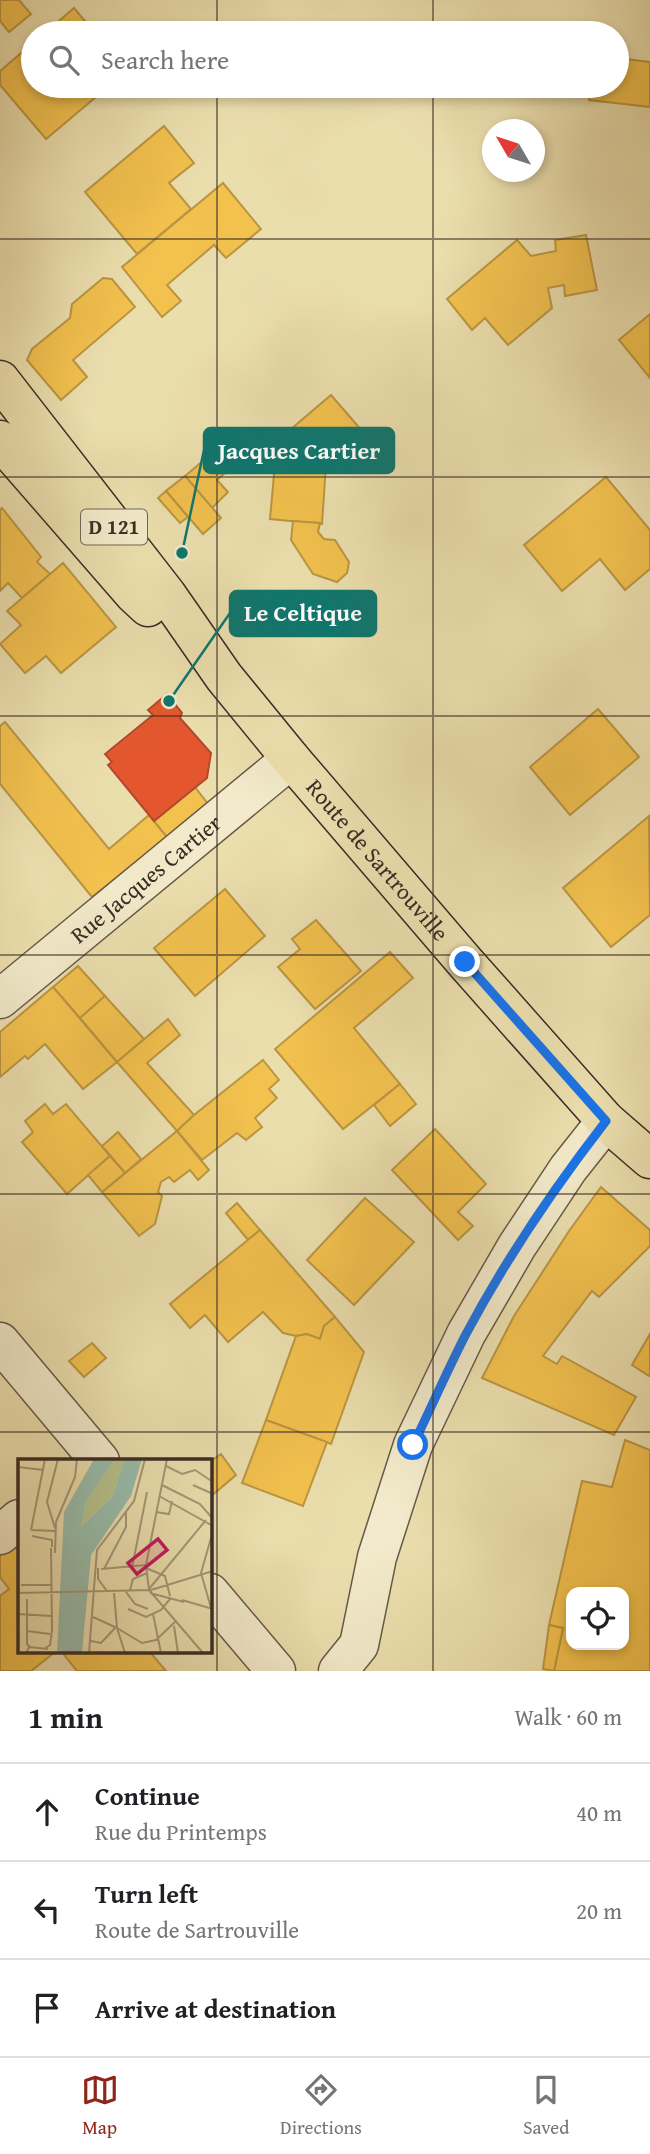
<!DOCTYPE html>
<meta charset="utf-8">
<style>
:root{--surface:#fff;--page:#f6f6f6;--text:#202124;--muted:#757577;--line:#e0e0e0;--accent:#8f2418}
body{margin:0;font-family:"Gentium Book Plus",serif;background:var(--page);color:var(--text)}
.controls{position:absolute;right:21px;bottom:21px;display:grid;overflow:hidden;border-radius:14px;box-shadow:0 4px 10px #0003}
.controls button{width:63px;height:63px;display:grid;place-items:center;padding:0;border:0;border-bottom:2px solid var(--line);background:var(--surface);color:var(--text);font:35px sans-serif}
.compass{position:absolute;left:482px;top:119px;width:63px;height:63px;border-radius:50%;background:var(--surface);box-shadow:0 4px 10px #0003;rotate:309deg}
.stop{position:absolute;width:21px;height:21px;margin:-16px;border:5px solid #1a73e8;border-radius:50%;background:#fff}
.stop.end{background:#1a73e8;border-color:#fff;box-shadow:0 2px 7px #0008}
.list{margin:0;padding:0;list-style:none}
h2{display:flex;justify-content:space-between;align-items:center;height:91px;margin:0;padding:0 28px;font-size:30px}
h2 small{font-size:23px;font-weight:400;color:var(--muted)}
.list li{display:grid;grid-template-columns:46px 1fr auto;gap:21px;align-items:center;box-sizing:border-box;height:98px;padding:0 28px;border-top:2px solid var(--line)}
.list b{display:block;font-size:26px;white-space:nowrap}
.list p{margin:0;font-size:23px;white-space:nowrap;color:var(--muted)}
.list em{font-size:23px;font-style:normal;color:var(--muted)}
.icon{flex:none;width:38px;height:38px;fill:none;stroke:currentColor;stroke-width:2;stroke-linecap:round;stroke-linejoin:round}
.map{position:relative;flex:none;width:650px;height:1671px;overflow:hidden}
.search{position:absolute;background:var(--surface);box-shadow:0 4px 10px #0003;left:21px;right:21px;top:21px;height:77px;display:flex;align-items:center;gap:18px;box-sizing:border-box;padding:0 24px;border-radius:38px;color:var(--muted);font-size:26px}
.sheet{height:385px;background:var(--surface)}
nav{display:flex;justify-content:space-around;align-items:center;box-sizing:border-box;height:98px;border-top:2px solid var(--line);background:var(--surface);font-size:19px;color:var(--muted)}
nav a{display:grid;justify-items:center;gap:4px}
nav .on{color:var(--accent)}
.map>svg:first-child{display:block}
</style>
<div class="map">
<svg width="650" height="1671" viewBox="0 0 650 1671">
<rect width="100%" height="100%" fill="#ebdead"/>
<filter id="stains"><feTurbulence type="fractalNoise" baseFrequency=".00286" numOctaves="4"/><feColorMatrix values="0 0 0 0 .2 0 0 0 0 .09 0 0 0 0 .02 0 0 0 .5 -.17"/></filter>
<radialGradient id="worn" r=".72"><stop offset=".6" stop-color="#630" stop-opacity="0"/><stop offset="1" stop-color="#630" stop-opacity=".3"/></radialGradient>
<!-- homes -->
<g fill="#f2c14e" stroke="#ba9542" stroke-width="2" fill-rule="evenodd">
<path d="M0 0H19L31 14 9 32 0 21Z"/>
<path d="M74 8 95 33H45Z"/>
<path d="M130 24 138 33H118Z"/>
<path d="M33 43V86H104L93 94 96 97 46 139 0 85V71Z"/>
<path d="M617 58 650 62V107L589 100 591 86H617Z"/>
<path d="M164 126 194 163 169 183 191 209 137 254 85 192Z"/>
<path d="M223 183 261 229 226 258 214 245 167 285 181 301 162 317 122 267Z"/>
<path d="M586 235 597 290 565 296 564 285 548 288 552 308 508 345 485 318 472 330 447 299 517 240 531 256 556 251 555 240Z"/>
<path d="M103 278 112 279 135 307 73 360 87 377 61 400 27 360 32 349 70 318 72 304Z"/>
<path d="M650 314V378L619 340Z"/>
<path d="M331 395 363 432 326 465 322 524 270 519 277 441Z"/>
<path d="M217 449 233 466 217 480 228 492 212 508 185 476Z"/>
<path d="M185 476 221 518 203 534 166 491Z"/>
<path d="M606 477 650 530V569L625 590 600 559 562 591 524 545Z"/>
<path d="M166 491 188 517 180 523 158 498Z"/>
<path d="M2 508 41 557 37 562 50 574 22 598 8 583 0 591V510Z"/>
<path d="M293 521 320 523 318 532 324 539 335 540 349 562 347 573 337 582 313 574 291 540Z"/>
<path d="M63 563 116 627 61 673 46 656 25 673 0 644 21 625 7 611Z"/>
<path d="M598 709 639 757 570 815 530 767Z"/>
<path d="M5 722 109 849 149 815 167 837 92 897 0 784V726Z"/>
<path d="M195 787 208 804 167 837 154 821Z"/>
<path d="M649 816 650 915 611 947 563 888Z"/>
<path d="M225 889 265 936 195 996 154 948Z"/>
<path d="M316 920 361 971 315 1009 278 967 300 949 292 939Z"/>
<path d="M390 952 413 978 354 1028 400 1084 343 1129 275 1049Z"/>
<path d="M78 966 105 996 80 1018 53 987Z"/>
<path d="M53 987 117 1062 83 1089 45 1044 28 1059 25 1056 0 1077V1032Z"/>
<path d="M105 996 144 1039 117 1062 80 1018Z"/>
<path d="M168 1019 180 1035 147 1063 194 1115 177 1131 117 1062Z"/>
<path d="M263 1060 279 1080 269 1089 277 1098 255 1118 262 1127 246 1140 237 1133 202 1160 177 1131 194 1115Z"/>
<path d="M400 1084 416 1104 390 1126 374 1105Z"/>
<path d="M45 1104 53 1114 66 1104 110 1156 67 1194 22 1142 33 1132 25 1121Z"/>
<path d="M435 1129 486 1184 458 1212 473 1226 458 1240 392 1170Z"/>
<path d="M177 1131 209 1170 198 1180 190 1170 174 1182 169 1177 161 1182 158 1192 162 1196 155 1224 139 1236 102 1192Z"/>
<path d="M118 1132 141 1159 125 1173 102 1146Z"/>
<path d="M110 1156 125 1173 102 1192 88 1175Z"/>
<path d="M601 1187 650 1230V1246L599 1297 592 1291 543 1356 557 1364 562 1356 636 1397 614 1435 482 1378 514 1316 569 1231Z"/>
<path d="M365 1198 414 1242 354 1305 307 1260Z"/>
<path d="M237 1203 260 1230 248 1240 226 1213Z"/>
<path d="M260 1230 335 1317 324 1326 320 1339 307 1334 296 1336 283 1333 263 1312 228 1342 205 1315 190 1328 170 1304Z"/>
<path d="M335 1317 364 1352 331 1444 266 1420 296 1336 307 1334 320 1339 324 1326Z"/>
<path d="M650 1334V1375L649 1376 632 1365Z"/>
<path d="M92 1343 106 1358 84 1377 69 1361Z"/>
<path d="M266 1420 327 1442 303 1506 242 1483Z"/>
<path d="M625 1440 650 1450V1671H554L563 1628 549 1625 582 1481 612 1487ZM571 1592H624V1645H571Z"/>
<path d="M221 1454 236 1475 210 1497V1462Z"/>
<path d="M19 1539V1652H55L31 1671H0V1596L9 1589 0 1577V1555Z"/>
<path d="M549 1625 563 1628 554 1671 543 1669Z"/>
<path d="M62 1652H150L166 1671H77Z"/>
</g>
<!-- shops -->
<path fill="#e4572e" stroke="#b14a2c" stroke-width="2" d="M167 694 182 713 180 718 211 753 207 778 154 821 108 765 112 762 105 754 153 715 148 710Z"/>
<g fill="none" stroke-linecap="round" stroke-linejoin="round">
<!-- minor casing -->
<g stroke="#665948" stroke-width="41">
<g id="minor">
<path id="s1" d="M0 999 291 759"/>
<path d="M0 1342 100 1461"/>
<path d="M0 1535 19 1519"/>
<path d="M210 1593 276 1671"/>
<path d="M338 1671 359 1645 377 1557 413 1445 466 1334 517 1246 568 1169 606 1121"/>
</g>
</g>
<!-- major casing -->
<g stroke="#392d26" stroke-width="41">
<g id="major">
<path id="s2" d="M0 380 167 595 224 677 291 759 465 962 606 1121 650 1159"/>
<path d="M0 440 134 594 148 607"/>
</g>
</g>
<!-- minor -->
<use href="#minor" stroke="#f2eaca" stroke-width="38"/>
<!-- major -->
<use href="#major" stroke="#ebdead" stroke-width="38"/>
</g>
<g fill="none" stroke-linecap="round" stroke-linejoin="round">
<!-- route -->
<path stroke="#1a73e8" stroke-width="9" d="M413 1445C431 1408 447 1371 466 1334 506 1259 554 1188 606 1121L465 962"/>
</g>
<!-- grid -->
<path fill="none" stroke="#392d26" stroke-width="2" stroke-opacity="0.55" d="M217 0V33M433 0V33M217 86V1671M433 86V1671M0 239H650M0 477H650M0 716H650M0 955H650M0 1194H650M0 1432H650"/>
<g text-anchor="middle" stroke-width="7" stroke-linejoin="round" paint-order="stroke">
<!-- shield labels -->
<rect fill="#f2eaca" stroke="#706657" stroke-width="2" x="81" y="509.5" width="66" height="35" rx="5"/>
<g font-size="21" font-weight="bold" fill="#392d26">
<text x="114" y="534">D 121</text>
</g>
<!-- street labels -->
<g font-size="23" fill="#392d26" stroke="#f2eaca">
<text dy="8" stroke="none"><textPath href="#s2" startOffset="611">Route de Sartrouville</textPath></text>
<text dy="8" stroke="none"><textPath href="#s1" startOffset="189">Rue Jacques Cartier</textPath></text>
</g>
</g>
<!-- overview -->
<g transform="translate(18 1459)">
<rect width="194" height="194" fill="#ebdead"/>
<path d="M97 0H106L95 37 63 68 68 43Z" fill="#b6c18b"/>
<path d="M76 0H97L68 43 63 68 95 37 106 0H124L113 37 73 96 64 194H39L46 53Z" fill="#98bcab"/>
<path fill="none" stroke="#a49777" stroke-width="2" d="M149 0 128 106 131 131 185 194M148 7 164 15 177 11 195 23M0 8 26 11M144 26 182 45 195 60M175 26 195 35M141 37 195 67M138 53 151 55 154 42M37 69 29 43 40 0M13 71 27 0M13 71 37 72M195 72 183 114 195 156M14 77 34 81V88M37 94 38 63 57 18 59 0M80 109V120L89 132M114 109 129 33M128 109 147 117 152 137M83 110 128 106M86 110 108 68V53M3 126H33M131 130 188 61M112 131 115 120 129 114M108 133 117 145 130 150M0 134 133 131 195 112M96 134 99 169M132 134 166 143M9 140V185L13 189M164 141 195 150M110 150 128 158 143 151 152 140M0 155 34 157M135 155 143 194M75 158 99 169M156 167 160 194M99 169 124 184 138 181 157 163M99 169 107 194M9 172 32 175M73 182 83 184 97 169M26 190 32 186 34 171 33 89M8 194 11 188 30 190M71 194 79 91 116 42 127 0"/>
<path fill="#c2185b" fill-opacity="0.15" stroke="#c2185b" stroke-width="3.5" d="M140 80 149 91 119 115 110 104Z"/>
<rect width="194" height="194" fill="none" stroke="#392d26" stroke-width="3.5"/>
</g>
<!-- callouts -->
<path fill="none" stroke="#0f766e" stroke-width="2.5" d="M182 553L204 450M169 701L230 613"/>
<g fill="#0f766e" stroke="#f2eaca" stroke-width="2.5">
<circle cx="182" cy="553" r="7"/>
<circle cx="169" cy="701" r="7"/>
</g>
<g fill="#0f766e" stroke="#0f766e" stroke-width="2.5">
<rect x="204" y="428" width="190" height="45" rx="7"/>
<rect x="230" y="591" width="146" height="45" rx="7"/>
</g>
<g font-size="24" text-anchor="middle" font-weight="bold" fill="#fff">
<text x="299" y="459">Jacques Cartier</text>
<text x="303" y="621">Le Celtique</text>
</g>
<rect width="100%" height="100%" filter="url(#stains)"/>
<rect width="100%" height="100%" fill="url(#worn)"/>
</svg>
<div class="controls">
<button><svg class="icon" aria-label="locate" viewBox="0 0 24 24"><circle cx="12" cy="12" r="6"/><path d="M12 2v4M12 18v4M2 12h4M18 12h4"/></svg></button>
</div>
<svg class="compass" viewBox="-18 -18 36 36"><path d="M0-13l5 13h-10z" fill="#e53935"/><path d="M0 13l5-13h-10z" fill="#757577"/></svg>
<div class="stop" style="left:413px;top:1445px"></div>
<div class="stop end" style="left:465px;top:962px"></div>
<div class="search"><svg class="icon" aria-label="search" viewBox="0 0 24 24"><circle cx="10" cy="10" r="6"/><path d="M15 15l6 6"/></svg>Search here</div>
</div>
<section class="sheet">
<h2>1 min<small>Walk · 60 m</small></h2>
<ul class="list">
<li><svg class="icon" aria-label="ahead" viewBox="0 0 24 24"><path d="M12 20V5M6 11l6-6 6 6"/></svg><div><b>Continue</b><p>Rue du Printemps</p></div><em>40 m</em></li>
<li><svg class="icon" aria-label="left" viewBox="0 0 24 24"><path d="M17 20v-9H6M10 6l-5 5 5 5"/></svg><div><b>Turn left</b><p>Route de Sartrouville</p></div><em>20 m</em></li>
<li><svg class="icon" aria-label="arrive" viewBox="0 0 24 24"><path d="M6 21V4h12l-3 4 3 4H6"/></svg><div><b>Arrive at destination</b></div></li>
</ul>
</section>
<nav>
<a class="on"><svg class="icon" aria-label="map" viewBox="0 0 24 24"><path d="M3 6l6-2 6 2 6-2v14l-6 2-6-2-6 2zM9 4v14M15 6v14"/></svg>Map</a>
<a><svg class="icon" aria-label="directions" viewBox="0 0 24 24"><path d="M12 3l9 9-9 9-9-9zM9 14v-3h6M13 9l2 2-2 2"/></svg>Directions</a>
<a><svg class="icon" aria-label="saved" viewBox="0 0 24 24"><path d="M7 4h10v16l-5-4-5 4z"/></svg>Saved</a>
</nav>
